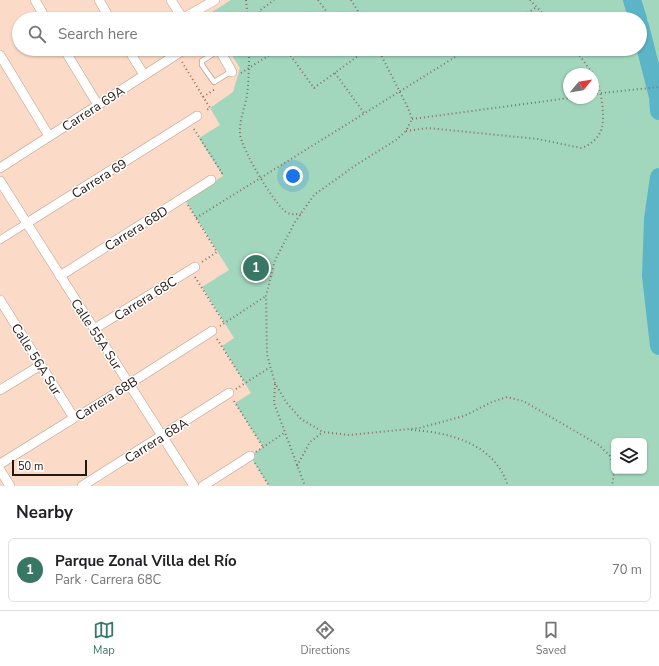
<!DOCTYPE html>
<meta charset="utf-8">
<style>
:root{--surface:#fff;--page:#f6f6f6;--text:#202124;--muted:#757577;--line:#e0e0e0;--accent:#387764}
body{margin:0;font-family:"Nunito Sans",sans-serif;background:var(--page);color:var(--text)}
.controls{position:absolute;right:12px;bottom:12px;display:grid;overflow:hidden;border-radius:6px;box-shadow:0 1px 3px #0004}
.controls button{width:36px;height:36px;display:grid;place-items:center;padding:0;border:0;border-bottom:1px solid var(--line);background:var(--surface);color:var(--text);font:20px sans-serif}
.compass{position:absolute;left:563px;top:68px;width:36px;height:36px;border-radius:50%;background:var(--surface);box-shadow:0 1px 3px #0004;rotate:60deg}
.scale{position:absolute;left:12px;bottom:10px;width:75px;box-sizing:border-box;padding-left:4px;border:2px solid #231711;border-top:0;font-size:11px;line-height:14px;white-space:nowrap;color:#231711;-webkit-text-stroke:3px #fff;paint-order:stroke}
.you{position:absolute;left:293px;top:176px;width:14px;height:14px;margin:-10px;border:3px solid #fff;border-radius:50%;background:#1a73e8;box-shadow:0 0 0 6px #1a73e833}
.badge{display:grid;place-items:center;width:26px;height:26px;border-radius:50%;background:var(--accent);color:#fff;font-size:13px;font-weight:700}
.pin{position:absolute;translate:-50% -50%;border:2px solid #fff;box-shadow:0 1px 4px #0006}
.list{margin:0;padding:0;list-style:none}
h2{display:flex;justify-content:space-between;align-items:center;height:52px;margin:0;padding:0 16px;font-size:17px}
h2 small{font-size:13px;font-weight:400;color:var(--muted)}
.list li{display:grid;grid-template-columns:26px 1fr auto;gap:12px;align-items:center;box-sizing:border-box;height:64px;margin:0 8px 8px;padding:0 8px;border:1px solid var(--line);border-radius:6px}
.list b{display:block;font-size:15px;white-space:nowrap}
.list p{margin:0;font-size:13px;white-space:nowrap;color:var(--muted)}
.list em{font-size:13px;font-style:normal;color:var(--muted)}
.icon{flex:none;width:22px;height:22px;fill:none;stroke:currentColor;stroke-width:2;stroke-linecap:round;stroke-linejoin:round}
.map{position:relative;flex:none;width:659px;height:486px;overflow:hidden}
.search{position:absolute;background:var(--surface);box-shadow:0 1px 3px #0004;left:12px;right:12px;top:12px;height:44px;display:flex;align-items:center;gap:10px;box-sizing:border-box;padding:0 14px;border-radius:22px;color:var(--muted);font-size:15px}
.sheet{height:124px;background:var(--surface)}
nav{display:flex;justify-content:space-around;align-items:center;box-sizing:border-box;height:56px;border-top:1px solid var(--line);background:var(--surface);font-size:11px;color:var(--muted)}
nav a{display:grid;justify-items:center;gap:2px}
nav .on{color:var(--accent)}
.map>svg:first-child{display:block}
</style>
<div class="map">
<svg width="659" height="486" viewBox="0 0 659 486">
<rect width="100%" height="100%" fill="#fbdbc7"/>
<!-- green -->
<path fill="#a2d7bd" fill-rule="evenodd" d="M231 0H659V486H269L250 456 263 447 235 403 251 393 222 346 234 338 202 287 229 270 185 200 223 176 199 138 220 125 210 108 233 92 240 68 228 49H640V19H210L207 15ZM569 74H593V98H569ZM614 441H644V471H614Z"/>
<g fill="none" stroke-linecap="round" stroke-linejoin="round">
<!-- river -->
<g stroke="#5cb4c7" stroke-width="18">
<path d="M632 0 638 19"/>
<path d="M640 26 658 97 659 111"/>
<path d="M659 177 653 219 651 276 659 346"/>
</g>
<!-- service casing -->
<g stroke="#bd9e8c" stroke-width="6">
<path id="service" d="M219 50 202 61V65L214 82 232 71"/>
</g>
<!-- pedestrian casing -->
<g stroke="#bd9e8c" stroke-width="8">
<g id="pedestrian">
<path d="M0 240 27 223"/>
<path d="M74 418 129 384"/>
</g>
</g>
<!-- minor casing -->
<g stroke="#bd9e8c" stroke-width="10">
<g id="minor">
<path d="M35 0 46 19"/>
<path d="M99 0 110 19"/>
<path d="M171 0 183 19"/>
<path d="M182 19 215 0"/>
<path d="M64 49 98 105"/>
<path d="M128 49 144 75"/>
<path d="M219 49 232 72"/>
<path d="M0 55 49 136"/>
<path d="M0 168 185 49"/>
<path d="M0 181 194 486"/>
<path d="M27 223 197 116"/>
<path d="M60 276 211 180"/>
<path d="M0 300 74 418 0 464"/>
<path d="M94 329 195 267"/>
<path d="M129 384 212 331"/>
<path d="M0 390 41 365"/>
<path d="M0 470 10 486"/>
<path d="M82 486 229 393"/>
<path d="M203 486 250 456"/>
</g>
</g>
<!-- path -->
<g stroke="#867165" stroke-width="2" stroke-dasharray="1 3" stroke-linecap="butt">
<path d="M246 0 248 19"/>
<path d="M318 0 332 19"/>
<path d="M351 0 363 19"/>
<path d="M530 0 548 19"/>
<path d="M265 19 259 11 274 0"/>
<path d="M517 19 537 7"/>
<path d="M249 49C249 64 249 79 247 95 245 108 239 120 240 134 241 148 274 204 286 212 291 215 295 214 301 214"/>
<path d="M286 49 314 88 358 56 353 49"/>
<path d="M378 49 408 108 412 119 406 131 396 140 356 165 314 195 295 222 275 260 266 296 267 355 275 383 286 402 301 419 323 432 349 435 419 428 464 416 492 402 507 397 523 401 599 445 610 456 614 473 612 486"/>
<path d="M575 49 593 74"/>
<path d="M182 62 210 108 205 111"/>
<path d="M241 73 279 49"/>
<path d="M335 73 364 113"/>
<path d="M593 94 659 87"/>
<path d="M203 97 215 89"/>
<path d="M412 119 569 98"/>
<path d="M194 129 222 173 219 175"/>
<path d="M406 131 428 128 538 139 581 148C591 145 600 137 602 127 605 113 601 86 593 74"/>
<path d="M188 205 217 252 202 262"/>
<path d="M196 218 468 49"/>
<path d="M195 277 224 323"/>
<path d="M220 326 266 296"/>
<path d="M217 339 245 383"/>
<path d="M275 384 274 403 305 486"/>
<path d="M236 389 269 368"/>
<path d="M234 401 263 447"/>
<path d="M411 430C450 432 495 444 508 486"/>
<path d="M256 452 284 433"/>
<path d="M255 463 269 486"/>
<path d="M297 466 310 442 323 432"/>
</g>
<!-- service -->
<use href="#service" stroke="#fff" stroke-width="4.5"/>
<!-- pedestrian -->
<use href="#pedestrian" stroke="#fff" stroke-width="7"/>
<!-- minor -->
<use href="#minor" stroke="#fff" stroke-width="9"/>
</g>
<g text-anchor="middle" stroke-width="3" stroke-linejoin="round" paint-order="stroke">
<!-- street labels -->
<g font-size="13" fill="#231711" stroke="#fff">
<text transform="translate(93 108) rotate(-33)" y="5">Carrera 69A</text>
<text transform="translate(99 178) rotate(-32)" y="5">Carrera 69</text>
<text transform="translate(136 228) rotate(-32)" y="5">Carrera 68D</text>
<text transform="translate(145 298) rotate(-32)" y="5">Carrera 68C</text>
<text transform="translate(97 334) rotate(57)" y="5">Calle 55A Sur</text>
<text transform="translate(37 359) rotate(58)" y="5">Calle 56A Sur</text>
<text transform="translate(106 398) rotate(-32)" y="5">Carrera 68B</text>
<text transform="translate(156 440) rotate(-32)" y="5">Carrera 68A</text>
</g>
</g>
</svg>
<div class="controls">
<button><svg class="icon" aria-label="layers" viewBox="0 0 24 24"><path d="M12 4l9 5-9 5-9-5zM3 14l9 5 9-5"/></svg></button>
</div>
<svg class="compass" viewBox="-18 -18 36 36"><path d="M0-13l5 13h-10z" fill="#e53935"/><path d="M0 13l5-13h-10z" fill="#757577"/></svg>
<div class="scale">50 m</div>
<div class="you"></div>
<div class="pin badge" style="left:256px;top:268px">1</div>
<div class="search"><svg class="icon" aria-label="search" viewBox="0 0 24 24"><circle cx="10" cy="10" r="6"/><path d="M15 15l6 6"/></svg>Search here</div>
</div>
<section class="sheet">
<h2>Nearby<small></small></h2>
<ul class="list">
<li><span class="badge">1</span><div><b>Parque Zonal Villa del Río</b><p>Park · Carrera 68C</p></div><em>70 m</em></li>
</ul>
</section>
<nav>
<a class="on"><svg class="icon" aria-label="map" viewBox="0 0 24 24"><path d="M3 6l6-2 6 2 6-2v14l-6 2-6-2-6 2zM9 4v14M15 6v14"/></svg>Map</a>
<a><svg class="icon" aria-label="directions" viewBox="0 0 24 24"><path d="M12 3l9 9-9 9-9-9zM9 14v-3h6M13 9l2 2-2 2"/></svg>Directions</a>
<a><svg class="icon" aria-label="saved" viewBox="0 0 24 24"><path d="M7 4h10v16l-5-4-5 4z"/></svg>Saved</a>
</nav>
